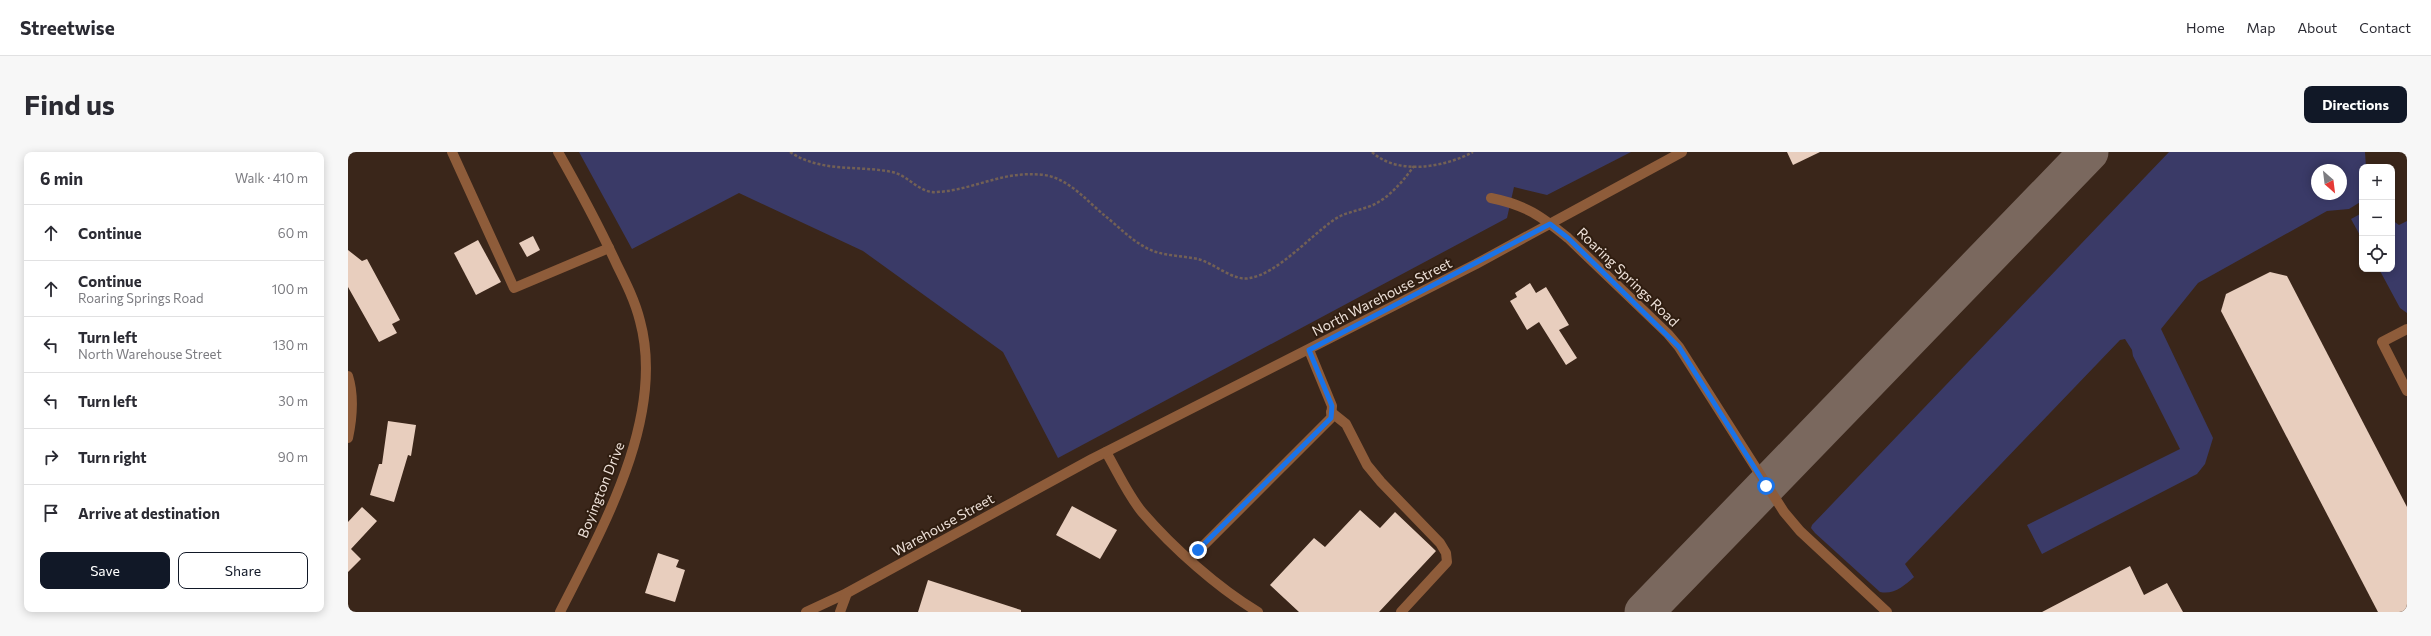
<!DOCTYPE html>
<meta charset="utf-8">
<style>
:root{--surface:#fff;--page:#f7f7f7;--text:#2b2b33;--muted:#7c7c81;--line:#e1e1e2;--accent:#111827}
body{margin:0;font-family:Commissioner,sans-serif;background:var(--page);color:var(--text)}
.controls{position:absolute;right:12px;top:12px;display:grid;overflow:hidden;border-radius:8px;box-shadow:0 2px 10px #0003}
.controls button{width:36px;height:36px;display:grid;place-items:center;padding:0;border:0;border-bottom:1px solid var(--line);background:var(--surface);color:var(--text);font:20px sans-serif}
.compass{position:absolute;left:1963px;top:12px;width:36px;height:36px;border-radius:50%;background:var(--surface);box-shadow:0 2px 10px #0003;rotate:152deg}
.stop{position:absolute;width:12px;height:12px;margin:-9px;border:3px solid #1a73e8;border-radius:50%;background:#fff}
.stop.end{background:#1a73e8;border-color:#fff;box-shadow:0 1px 4px #0008}
.list{margin:0;padding:0;list-style:none}
h2{display:flex;justify-content:space-between;align-items:center;height:52px;margin:0;padding:0 16px;font-size:17px}
h2 small{font-size:13px;font-weight:400;color:var(--muted)}
.list li{display:grid;grid-template-columns:26px 1fr auto;gap:12px;align-items:center;box-sizing:border-box;height:56px;padding:0 16px;border-top:1px solid var(--line)}
.list b{display:block;font-size:15px;white-space:nowrap}
.list p{margin:0;font-size:13px;white-space:nowrap;color:var(--muted)}
.list em{font-size:13px;font-style:normal;color:var(--muted)}
.actions{display:flex;gap:8px;padding:12px 16px}
.actions a{flex:1;padding:9px 0;border:1px solid var(--accent);border-radius:8px;text-align:center;font-size:14px;color:var(--accent)}
.actions .main{background:var(--accent);color:#fff}
.icon{flex:none;width:22px;height:22px;fill:none;stroke:currentColor;stroke-width:2;stroke-linecap:round;stroke-linejoin:round}
.map{position:relative;flex:none;width:2059px;height:460px;overflow:hidden;border-radius:8px}
header{display:flex;align-items:center;gap:24px;box-sizing:border-box;height:56px;padding:0 20px;background:var(--surface);border-bottom:1px solid var(--line)}
header strong{font-size:19px}
nav{display:flex;gap:22px;margin-inline-start:auto;font-size:14px}
.intro{display:flex;align-items:center;justify-content:space-between;box-sizing:border-box;height:96px;padding:0 24px}
h1{margin:0;font-size:28px}
.button{padding:10px 18px;border-radius:8px;background:var(--accent);color:#fff;font-size:14px;font-weight:700}
main{display:flex;gap:24px;padding:0 24px}
aside{flex:1;background:var(--surface);border-radius:8px;box-shadow:0 2px 10px #0003}
.map>svg:first-child{display:block}
</style>
<header>
<strong>Streetwise</strong>
<nav><a>Home</a><a>Map</a><a>About</a><a>Contact</a></nav>
</header>
<div class="intro"><h1>Find us</h1><a class="button">Directions</a></div>
<main>
<aside>
<h2>6 min<small>Walk · 410 m</small></h2>
<ul class="list">
<li><svg class="icon" aria-label="ahead" viewBox="0 0 24 24"><path d="M12 20V5M6 11l6-6 6 6"/></svg><div><b>Continue</b></div><em>60 m</em></li>
<li><svg class="icon" aria-label="ahead" viewBox="0 0 24 24"><path d="M12 20V5M6 11l6-6 6 6"/></svg><div><b>Continue</b><p>Roaring Springs Road</p></div><em>100 m</em></li>
<li><svg class="icon" aria-label="left" viewBox="0 0 24 24"><path d="M17 20v-9H6M10 6l-5 5 5 5"/></svg><div><b>Turn left</b><p>North Warehouse Street</p></div><em>130 m</em></li>
<li><svg class="icon" aria-label="left" viewBox="0 0 24 24"><path d="M17 20v-9H6M10 6l-5 5 5 5"/></svg><div><b>Turn left</b></div><em>30 m</em></li>
<li><svg class="icon" aria-label="right" viewBox="0 0 24 24"><path d="M7 20v-9h11M14 6l5 5-5 5"/></svg><div><b>Turn right</b></div><em>90 m</em></li>
<li><svg class="icon" aria-label="arrive" viewBox="0 0 24 24"><path d="M6 21V4h12l-3 4 3 4H6"/></svg><div><b>Arrive at destination</b></div></li>
</ul>
<div class="actions"><a class="main">Save</a><a>Share</a></div>
</aside>
<div class="map">
<svg width="2059" height="460" viewBox="0 0 2059 460">
<rect width="100%" height="100%" fill="#3a261a"/>
<!-- green -->
<g fill="#3a3a67" fill-rule="evenodd">
<path d="M231 0H1283L1199 43 1166 35 1159 66 710 306 655 200 515 99 391 41 284 97Z"/>
<path d="M1821 0H2017L2018 15H2014V49L2001 57 1979 59 1850 131 1813 177 1865 286 1857 312 1849 322 1694 402 1679 373 1832 297 1785 204 1784 198 1777 187 1772 188 1557 412 1566 425C1556 434 1546 443 1532 440L1467 381 1463 376 1464 373ZM1969 18H1993V42H1969Z"/>
<path d="M2014 61V87L2003 67Z"/>
<path d="M2044 68 2051 73 2059 69V161L2052 156 2031 117H2044Z"/>
</g>
<g fill="none" stroke-linecap="round" stroke-linejoin="round">
<!-- taxiway -->
<path stroke="#7a685e" stroke-width="39" d="M1296 460 1741 0"/>
</g>
<!-- building -->
<g fill="#e8cebe">
<path d="M1439 0H1472L1445 13Z"/>
<path d="M185 84 192 98 179 105 171 91Z"/>
<path d="M130 88 153 130 128 143 106 101Z"/>
<path d="M0 98 14 109 19 107 52 168 44 172 49 181 31 190 0 135Z"/>
<path d="M1922 120 1939 124 2059 355V460H2030L1873 159 1878 142Z"/>
<path d="M1182 131 1188 141 1198 135 1221 173 1211 178 1229 206 1218 213 1191 170 1179 178 1162 149 1169 145 1167 141Z"/>
<path d="M40 269 68 273 63 304 60 303 46 350 22 343 31 312H34Z"/>
<path d="M724 354 769 378 752 407 708 383Z"/>
<path d="M14 355 29 369 3 397 13 407 0 420V370Z"/>
<path d="M1012 358 1032 376 1047 360 1088 399 1031 460H951L922 433 966 386 977 395Z"/>
<path d="M310 401 331 408 328 415 337 418 327 450 297 441Z"/>
<path d="M1782 414 1796 443 1819 431 1835 460H1694Z"/>
<path d="M580 428 673 458V460H570Z"/>
</g>
<g fill="none" stroke-linecap="round" stroke-linejoin="round">
<!-- path -->
<g stroke="#726055" stroke-width="2.5" stroke-dasharray="3 2" stroke-linecap="butt">
<path d="M442 0C474 21 509 13 544 20 560 23 572 42 589 40 627 38 654 18 696 23 720 26 739 49 756 63 771 75 787 92 805 99 819 104 835 104 850 107 866 111 886 130 902 126 928 122 962 85 983 70 995 60 1011 59 1025 53 1042 45 1055 29 1066 14"/>
<path d="M1024 0C1050 24 1097 15 1125 0"/>
</g>
<!-- minor -->
<g stroke="#8e5c3a" stroke-width="10">
<path d="M104 0 166 136 261 96"/>
<path d="M210 0C231 37 251 74 269 113 278 131 287 149 292 169 318 265 254 377 212 460"/>
<path d="M1143 46C1178 53 1193 64 1220 86L1320 182 1331 195 1436 360 1452 379 1539 460"/>
<path d="M2059 177 2034 190 2059 239"/>
<path d="M0 224C6 243 4 267 0 286"/>
<path d="M983 260 998 272 1019 313 1033 330 1092 391 1098 401 1099 410 1053 460"/>
<path d="M758 300C769 319 780 343 794 360 825 396 870 436 910 460"/>
<path d="M842 407 983 266 984 254 961 198"/>
<path d="M458 460 499 441 744 307 1128 112 1334 0"/>
<path d="M492 460 499 441"/>
</g>
</g>
<g fill="none" stroke-linecap="round" stroke-linejoin="round">
<!-- route -->
<path stroke="#1a73e8" stroke-width="5" d="M850 398 983 266 984 254 961 198 1202 72 1220 86 1331 195 1418 334"/>
</g>
<g text-anchor="middle" stroke-width="4" stroke-linejoin="round" paint-order="stroke">
<!-- street labels -->
<g font-size="14" fill="#eee1d9" stroke="#2f1d10">
<text transform="translate(1280 125) rotate(44)" y="5">Roaring Springs Road</text>
<text transform="translate(1034 145) rotate(-27)" y="5">North Warehouse Street</text>
<text transform="translate(253 338) rotate(-68)" y="5">Boyington Drive</text>
<text transform="translate(595 373) rotate(-29)" y="5">Warehouse Street</text>
</g>
</g>
</svg>
<div class="controls">
<button>+</button>
<button>−</button>
<button><svg class="icon" aria-label="locate" viewBox="0 0 24 24"><circle cx="12" cy="12" r="6"/><path d="M12 2v4M12 18v4M2 12h4M18 12h4"/></svg></button>
</div>
<svg class="compass" viewBox="-18 -18 36 36"><path d="M0-13l5 13h-10z" fill="#e53935"/><path d="M0 13l5-13h-10z" fill="#7c7c81"/></svg>
<div class="stop" style="left:1418px;top:334px"></div>
<div class="stop end" style="left:850px;top:398px"></div>
</div>
</main>
